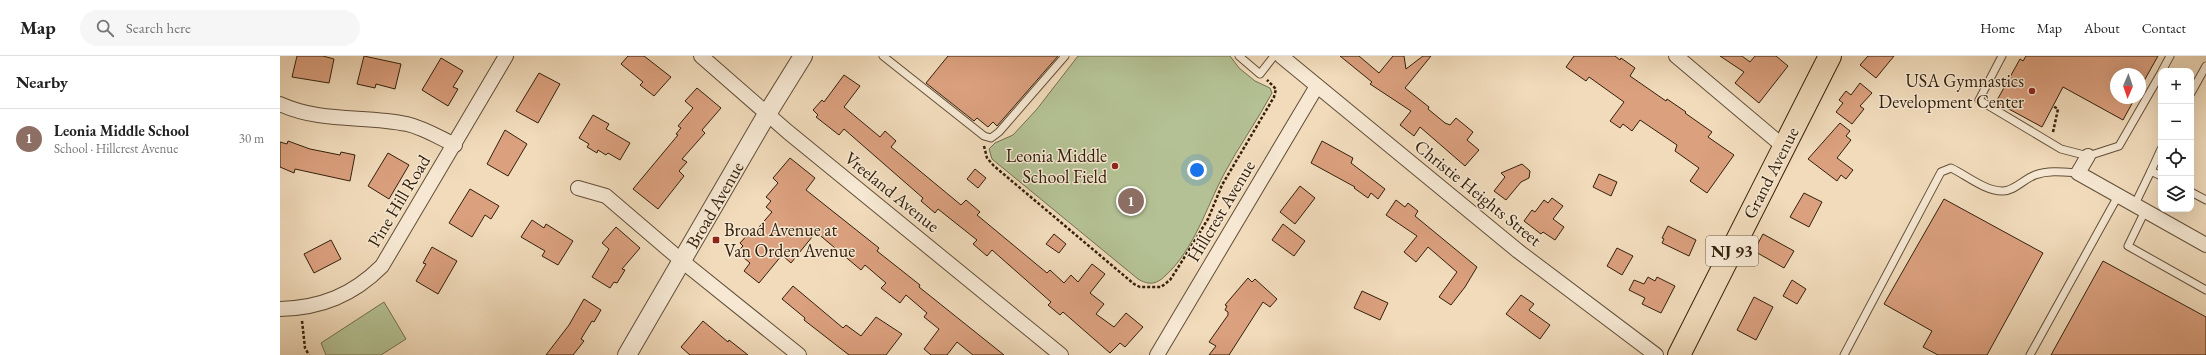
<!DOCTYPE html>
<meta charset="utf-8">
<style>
:root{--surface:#fff;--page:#f6f6f6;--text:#222;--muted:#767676;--line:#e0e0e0;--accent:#8f2418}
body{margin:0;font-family:"EB Garamond",serif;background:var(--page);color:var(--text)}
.controls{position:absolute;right:12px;top:12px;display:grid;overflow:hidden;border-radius:8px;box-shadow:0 4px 16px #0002}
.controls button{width:36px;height:36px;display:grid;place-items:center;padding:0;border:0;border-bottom:1px solid var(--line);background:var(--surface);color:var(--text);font:20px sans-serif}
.compass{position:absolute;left:1830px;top:12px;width:36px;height:36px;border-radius:50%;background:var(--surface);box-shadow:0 4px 16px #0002;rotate:182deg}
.you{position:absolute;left:917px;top:114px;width:14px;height:14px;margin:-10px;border:3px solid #fff;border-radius:50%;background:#1a73e8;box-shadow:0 0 0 6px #1a73e833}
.badge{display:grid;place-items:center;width:26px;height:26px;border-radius:50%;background:var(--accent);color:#fff;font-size:13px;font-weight:700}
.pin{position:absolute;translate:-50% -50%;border:2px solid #fff;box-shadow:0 1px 4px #0006}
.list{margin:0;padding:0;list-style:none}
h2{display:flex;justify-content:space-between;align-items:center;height:52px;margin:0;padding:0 16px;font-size:17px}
h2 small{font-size:13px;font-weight:400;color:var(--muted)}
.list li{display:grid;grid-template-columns:26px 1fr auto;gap:12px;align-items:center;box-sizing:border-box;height:60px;padding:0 16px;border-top:1px solid var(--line)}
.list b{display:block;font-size:15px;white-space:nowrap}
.list p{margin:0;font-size:13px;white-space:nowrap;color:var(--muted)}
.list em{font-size:13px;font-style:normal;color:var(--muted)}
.icon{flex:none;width:22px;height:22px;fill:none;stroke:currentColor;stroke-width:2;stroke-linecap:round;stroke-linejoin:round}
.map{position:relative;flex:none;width:1926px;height:299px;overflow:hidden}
header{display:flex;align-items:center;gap:24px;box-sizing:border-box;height:56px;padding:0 20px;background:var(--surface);border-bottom:1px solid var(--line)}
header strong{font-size:19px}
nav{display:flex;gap:22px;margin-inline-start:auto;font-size:14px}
.search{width:280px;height:36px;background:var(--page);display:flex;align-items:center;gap:10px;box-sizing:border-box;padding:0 14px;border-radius:22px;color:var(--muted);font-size:15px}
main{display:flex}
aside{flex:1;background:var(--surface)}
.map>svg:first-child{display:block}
</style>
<header>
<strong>Map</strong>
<div class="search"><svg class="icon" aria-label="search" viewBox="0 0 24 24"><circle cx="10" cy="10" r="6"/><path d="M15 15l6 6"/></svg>Search here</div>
<nav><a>Home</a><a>Map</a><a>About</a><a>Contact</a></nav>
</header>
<main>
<aside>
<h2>Nearby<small></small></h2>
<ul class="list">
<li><span class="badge" style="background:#8d6e63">1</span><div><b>Leonia Middle School</b><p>School · Hillcrest Avenue</p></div><em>30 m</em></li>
</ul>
</aside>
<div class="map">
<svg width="1926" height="299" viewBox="0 0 1926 299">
<rect width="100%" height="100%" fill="#f1dbbb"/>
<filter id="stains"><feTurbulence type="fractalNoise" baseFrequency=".005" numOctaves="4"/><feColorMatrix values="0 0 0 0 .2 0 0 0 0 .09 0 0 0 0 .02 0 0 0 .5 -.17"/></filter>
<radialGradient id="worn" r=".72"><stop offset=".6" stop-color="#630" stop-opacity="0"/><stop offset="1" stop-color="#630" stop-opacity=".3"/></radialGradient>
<!-- green -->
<g fill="#b4c194" stroke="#747050">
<path d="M798 0H950L959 12 975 25 990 32 992 37C977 65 959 90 944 118 926 152 914 194 885 220 876 229 868 229 858 223L712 103 709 93 715 87 733 79 757 53Z"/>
<path d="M104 246 126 283 101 299H46L41 287Z"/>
</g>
<!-- building -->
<g fill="#dba07e" stroke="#33200c">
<path d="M17 0H43L54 3 49 27 12 21Z"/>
<path d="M84 0 121 8 115 33 96 28 95 32 77 28Z"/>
<path d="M348 0H364L391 21 374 40 360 29 363 26 341 8Z"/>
<path d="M668 0H778L717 70 713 66 708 71 697 62 694 65 646 27Z"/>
<path d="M1060 0H1079L1099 17 1113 0H1124L1126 13 1143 0H1151L1125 32 1149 51 1148 53 1165 67 1170 69 1176 62 1193 76 1187 84 1199 94 1185 110 1140 71 1134 80 1120 69 1131 55 1090 28 1092 26Z"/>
<path d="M1294 0H1335L1340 4 1341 2 1355 12 1350 20 1386 45 1387 43 1406 56 1405 57 1432 76 1428 81 1454 99 1427 137 1410 125 1419 112 1395 95 1397 89 1360 64 1352 75 1343 68 1340 72 1330 65 1344 46 1309 21 1306 25 1286 11Z"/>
<path d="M1440 0H1462L1470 6 1475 0H1496L1508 10 1479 47 1455 27 1464 16Z"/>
<path d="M1588 0H1614L1596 22 1580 9Z"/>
<path d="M1746 0H1878L1860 32V18H1836V42H1855L1843 64 1783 31 1762 71 1716 46 1740 3 1743 5Z"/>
<path d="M161 2 183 15 173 31 178 33 168 50 142 34Z"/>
<path d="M259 17 280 28 258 67 236 55Z"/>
<path d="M564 19 580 30 564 51 600 81 605 75 616 85 611 91 681 149 686 144 700 156 697 159 767 217 770 214 784 227 791 219 798 226 812 208 825 218 810 237 824 248 816 258 834 271 846 257 863 271 845 291 840 287 830 297 783 256 780 259 768 249 771 246 712 194 707 200 693 188 697 184 658 153 655 157 641 145 643 142 564 73 559 79 536 61 538 59 533 54 542 44 544 46Z"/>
<path d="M1580 27 1592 37 1580 50 1584 53 1572 68 1556 56 1563 47 1559 44 1566 35 1571 39Z"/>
<path d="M417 32 441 52 422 74 425 77 402 103 407 106 399 115 404 120 378 153 353 133 398 79 396 78 401 72 398 70 413 52 405 45Z"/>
<path d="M313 59 329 68 326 73 350 87 340 104 328 97 326 99 318 94 317 97 307 91 309 88 299 82Z"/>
<path d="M1560 67 1570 75 1566 80 1571 84 1557 102 1573 114 1566 123 1561 119 1557 125 1528 103Z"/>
<path d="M225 74 247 88 228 120 207 108Z"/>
<path d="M8 85 30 93 60 99 61 96 75 99 70 125 15 113 14 117 0 111V86L7 88Z"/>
<path d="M1042 85 1073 102 1071 107 1105 133 1098 143 1091 137 1088 142 1074 132 1075 131 1031 107Z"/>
<path d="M108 97 129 109 109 143 88 130Z"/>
<path d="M510 102 535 122 526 134 599 192 597 195 640 229 639 231 724 299H693L677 286 667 299H651L644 293 659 273 644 261 647 257 626 239 620 247 601 232 606 227 585 209 581 214 536 176 511 207 502 199 479 227 464 215 470 207 457 196 463 190 460 187 470 176 473 178 492 156 486 151 491 145 486 141 498 127 493 122Z"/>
<path d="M1242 108 1250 115 1249 122 1241 126 1226 144 1214 135 1225 121 1221 117Z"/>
<path d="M695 113 706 122 698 132 687 123Z"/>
<path d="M1319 118 1337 126 1331 140 1313 131Z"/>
<path d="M1020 130 1035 142 1015 168 1000 156Z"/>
<path d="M190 133 219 150 211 163 205 159 192 181 169 167Z"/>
<path d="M1524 137 1542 146 1529 171 1510 161Z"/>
<path d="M1272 142 1283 150 1273 163 1284 171 1275 184 1263 176 1261 178 1244 165 1252 154 1255 156 1264 144 1268 147Z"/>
<path d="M1664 143 1763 197 1707 299H1658L1643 291 1652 275 1604 248Z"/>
<path d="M1116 144 1125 151 1128 147 1138 155 1135 160 1197 211 1185 231 1171 249 1159 241 1177 216 1148 191 1136 206 1124 196 1137 180 1106 159Z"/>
<path d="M252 164 264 172 266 168 293 185 278 209 262 200 265 195 241 181Z"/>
<path d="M1003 168 1025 185 1014 200 992 184Z"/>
<path d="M1388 170 1416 184 1409 200 1382 187 1384 183 1382 182Z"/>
<path d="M336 171 360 192 342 213 345 214 337 227 334 226 330 232 312 221 329 193 322 187Z"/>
<path d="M774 178 786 188 779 197 766 188Z"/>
<path d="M1483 178 1514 195 1504 212 1474 195Z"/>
<path d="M51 184 61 203 34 217 24 198Z"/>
<path d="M152 191 177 205 158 238 136 225 146 208 143 207Z"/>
<path d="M1337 192 1353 200 1342 219 1327 210Z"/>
<path d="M1823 205 1926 261V299H1771Z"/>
<path d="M1368 221 1375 225 1377 221 1395 230 1381 257 1362 248 1365 242 1349 234 1354 224 1364 228Z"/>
<path d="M968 222 972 226 975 223 997 243 990 251 983 246 949 299H929L936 290 929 286 948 259V256L945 254 947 250 945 249Z"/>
<path d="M1512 224 1526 233 1517 248 1503 240Z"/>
<path d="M513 230 563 272 566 269 581 280 596 261 622 278 606 299H569L524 264 525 262 502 243Z"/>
<path d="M1082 235 1108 247 1100 264 1074 252Z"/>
<path d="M1241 239 1254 248 1249 254 1270 269 1260 283 1226 258Z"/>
<path d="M1474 241 1493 251 1476 284 1457 274Z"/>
<path d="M304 243 321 254 314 266 312 265 301 283 304 285 293 299H266L289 269Z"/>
<path d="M423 265 448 286 449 284 468 299H410L401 291Z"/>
</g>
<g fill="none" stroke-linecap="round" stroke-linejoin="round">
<!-- service casing -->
<g stroke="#624f38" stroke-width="9">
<g id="service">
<path d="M603 0 704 80 711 82 719 76 785 0"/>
<path d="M959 0 980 18 994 0"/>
<path d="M1722 0 1699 44 1781 93 1808 100 1839 90 1881 17"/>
<path d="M1882 15 1890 0"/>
<path d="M1911 37 1926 10"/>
<path d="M1871 115 1881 93"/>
<path d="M1911 136 1926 144"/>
<path d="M1855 148 1871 115 1881 120"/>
<path d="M1865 155 1848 190 1926 234"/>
<path d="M1564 299 1661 116 1671 112C1686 119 1705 135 1722 135 1733 136 1744 123 1755 119 1769 114 1784 116 1798 117"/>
<path d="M1750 299 1838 140"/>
</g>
</g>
<!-- minor casing -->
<g stroke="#624f38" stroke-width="16">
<g id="minor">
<path d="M421 0 508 76 781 299"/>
<path d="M1001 0 1238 195 1376 299"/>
<path d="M1396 0 1504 91"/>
<path d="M0 48C41 67 85 59 127 68 144 72 160 82 175 89"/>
<path d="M1808 100 1798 117 1926 189"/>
<path d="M298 132 326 140 402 205 519 299"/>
<path d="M0 253C41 252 73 239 102 210L226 0"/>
<path d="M877 299 1037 30"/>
</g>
</g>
<!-- tertiary casing -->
<g stroke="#624f38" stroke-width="20">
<path id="tertiary" d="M347 299 487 58 523 0"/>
</g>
<!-- primary casing -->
<g stroke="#33200c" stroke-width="24">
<path id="primary" d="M1399 299 1550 0"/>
</g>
<!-- path -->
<g stroke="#33200c" stroke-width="2.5" stroke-dasharray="3 2" stroke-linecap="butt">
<path d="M1773 76 1778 53 1773 50"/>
<path d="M704 90 707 102 714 110 854 228 860 231H881L890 224 899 210 928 163 942 129 994 41 996 33 987 24"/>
<path d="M22 265 25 292 29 299"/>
</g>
<!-- service -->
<use href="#service" stroke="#f6e8d3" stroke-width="7"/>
<!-- minor -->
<use href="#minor" stroke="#f6e8d3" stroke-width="14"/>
<!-- tertiary -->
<use href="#tertiary" stroke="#f6e8d3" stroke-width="18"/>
<!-- primary -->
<use href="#primary" stroke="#f1dbbb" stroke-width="22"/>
</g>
<!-- markers -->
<g fill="#8f2418" stroke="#f6e8d3" stroke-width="1.5">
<circle cx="1752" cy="35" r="4"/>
<circle cx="835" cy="110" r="4"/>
<rect x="432" y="180" width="8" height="8" rx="2"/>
</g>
<g text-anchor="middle" stroke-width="3" stroke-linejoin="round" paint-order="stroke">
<!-- shield labels -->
<rect fill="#f6e8d3" stroke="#6e5c48" stroke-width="1" x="1426" y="180" width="52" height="30" rx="3"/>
<g font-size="17" font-weight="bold" fill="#33200c">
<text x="1452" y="201">NJ 93</text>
</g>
<!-- poi labels -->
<g font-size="18" fill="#33200c" stroke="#f6e8d3" text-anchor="end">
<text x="1744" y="31">USA Gymnastics<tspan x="1744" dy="21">Development Center</tspan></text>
<text x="827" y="106">Leonia Middle<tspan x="827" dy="21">School Field</tspan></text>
<text x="444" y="180" text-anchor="start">Broad Avenue at<tspan x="444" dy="21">Van Orden Avenue</tspan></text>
</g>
<!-- street labels -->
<g font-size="18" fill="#33200c" stroke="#f6e8d3">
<text transform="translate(1491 117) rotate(-63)" y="6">Grand Avenue</text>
<text transform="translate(612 136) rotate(39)" y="6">Vreeland Avenue</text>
<text transform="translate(1198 137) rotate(39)" y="6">Christie Heights Street</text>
<text transform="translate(119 145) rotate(-59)" y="6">Pine Hill Road</text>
<text transform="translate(435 149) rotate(-60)" y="6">Broad Avenue</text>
<text transform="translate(941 155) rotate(-59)" y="6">Hillcrest Avenue</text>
</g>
</g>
<rect width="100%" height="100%" filter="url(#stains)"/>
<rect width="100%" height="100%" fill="url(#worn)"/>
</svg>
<div class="controls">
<button>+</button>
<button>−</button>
<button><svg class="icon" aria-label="locate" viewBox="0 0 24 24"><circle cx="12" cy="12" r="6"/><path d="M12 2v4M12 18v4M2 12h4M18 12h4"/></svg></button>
<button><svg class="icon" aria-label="layers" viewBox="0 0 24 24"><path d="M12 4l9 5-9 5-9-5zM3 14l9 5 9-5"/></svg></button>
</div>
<svg class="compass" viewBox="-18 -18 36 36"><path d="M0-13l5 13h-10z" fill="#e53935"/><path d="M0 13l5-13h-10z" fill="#767676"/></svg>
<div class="you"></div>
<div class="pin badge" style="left:851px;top:145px;background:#8d6e63">1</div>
</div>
</main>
